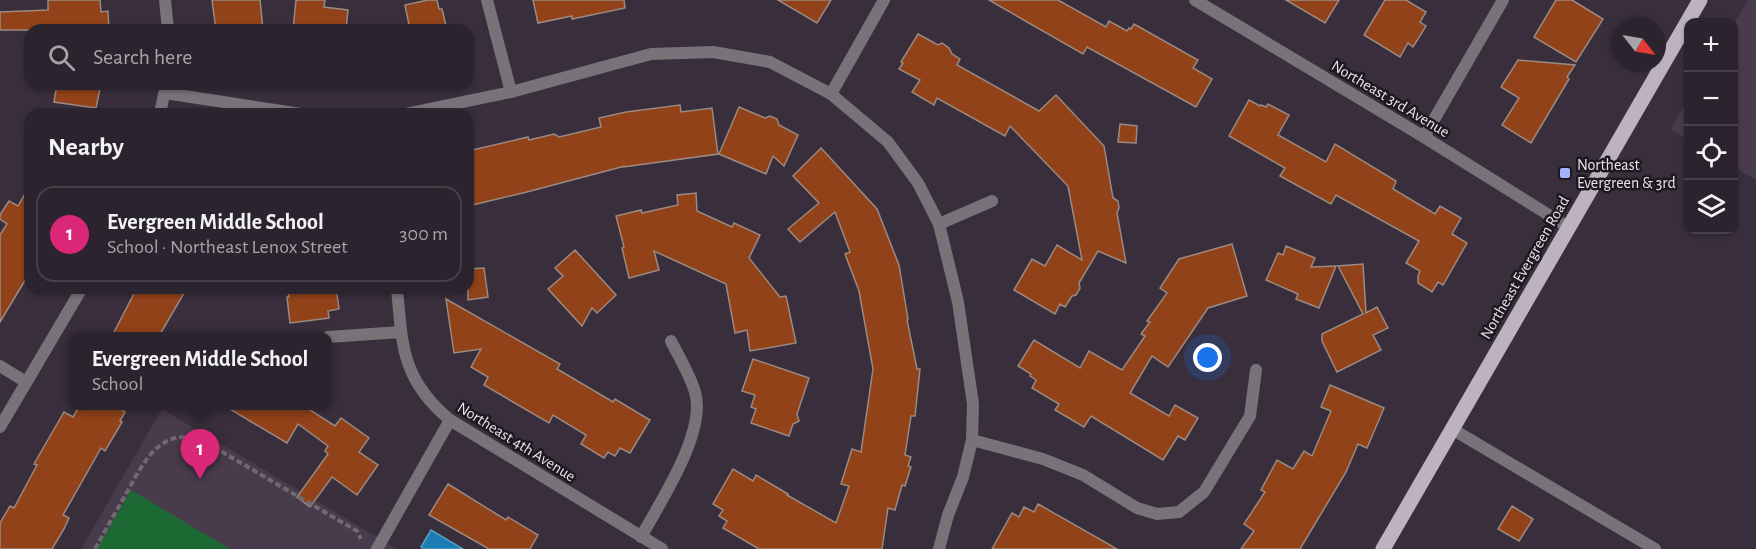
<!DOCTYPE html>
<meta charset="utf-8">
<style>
:root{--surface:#2b232d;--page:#332b35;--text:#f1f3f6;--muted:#a6a4aa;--line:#474049;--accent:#db2777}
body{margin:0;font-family:"Alegreya Sans",sans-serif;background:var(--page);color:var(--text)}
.controls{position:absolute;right:18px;top:18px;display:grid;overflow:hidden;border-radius:12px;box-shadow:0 2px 4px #0004}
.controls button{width:54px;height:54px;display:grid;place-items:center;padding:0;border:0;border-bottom:2px solid var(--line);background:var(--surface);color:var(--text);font:30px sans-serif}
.compass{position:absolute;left:1612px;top:18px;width:54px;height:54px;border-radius:50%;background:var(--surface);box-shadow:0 2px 4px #0004;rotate:121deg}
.you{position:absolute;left:1208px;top:358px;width:21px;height:21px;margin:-15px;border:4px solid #fff;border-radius:50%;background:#1a73e8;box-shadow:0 0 0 9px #1a73e833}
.badge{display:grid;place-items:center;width:39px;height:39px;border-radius:50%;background:var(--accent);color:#fff;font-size:20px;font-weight:700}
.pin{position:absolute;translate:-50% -50px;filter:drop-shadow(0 2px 3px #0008)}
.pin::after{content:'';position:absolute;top:32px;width:21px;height:18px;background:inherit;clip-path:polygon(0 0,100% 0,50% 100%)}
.popup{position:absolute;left:68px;top:332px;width:264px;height:78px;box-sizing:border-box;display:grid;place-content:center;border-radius:12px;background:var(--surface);filter:drop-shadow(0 2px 4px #0005);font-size:20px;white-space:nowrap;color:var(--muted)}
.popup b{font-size:22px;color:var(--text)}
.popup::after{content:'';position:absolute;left:50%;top:100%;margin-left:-12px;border:12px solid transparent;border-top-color:var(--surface)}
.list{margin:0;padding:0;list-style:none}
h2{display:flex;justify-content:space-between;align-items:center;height:78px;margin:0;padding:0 24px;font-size:26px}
h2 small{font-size:20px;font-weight:400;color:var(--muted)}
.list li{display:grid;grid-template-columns:39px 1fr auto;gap:18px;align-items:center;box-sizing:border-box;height:96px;margin:0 12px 12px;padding:0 12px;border:2px solid var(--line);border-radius:18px}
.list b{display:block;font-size:22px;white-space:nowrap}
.list p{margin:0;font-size:20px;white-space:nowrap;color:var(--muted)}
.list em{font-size:20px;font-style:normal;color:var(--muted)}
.icon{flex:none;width:33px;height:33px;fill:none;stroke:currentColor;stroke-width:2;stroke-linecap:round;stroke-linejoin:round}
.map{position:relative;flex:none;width:1756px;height:549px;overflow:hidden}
.search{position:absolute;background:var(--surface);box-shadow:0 2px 4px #0004;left:24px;top:24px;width:450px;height:66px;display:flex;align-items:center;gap:15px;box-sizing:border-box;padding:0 21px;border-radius:18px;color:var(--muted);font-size:22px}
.panel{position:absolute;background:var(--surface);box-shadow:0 2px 4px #0004;left:24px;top:108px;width:450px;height:186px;border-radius:18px}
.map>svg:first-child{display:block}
</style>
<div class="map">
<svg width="1756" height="549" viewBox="0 0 1756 549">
<rect width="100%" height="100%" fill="#392f3c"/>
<!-- built -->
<g fill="#483b4c">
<path d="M1748 0H1756V180L1734 167V24Z"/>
<path d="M1688 100V140L1671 129Z"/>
<path d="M162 409 397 549H81Z"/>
</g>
<!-- green -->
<path fill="#1c6934" d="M131 490 230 549H97Z"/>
<!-- water -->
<path fill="#197db3" stroke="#589cc4" stroke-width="1.5" d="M431 530 463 549H423L421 547Z"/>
<!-- building -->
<g fill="#914218" stroke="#9c8981" stroke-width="1.5">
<path d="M48 0H100L101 12 108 11 109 30H0V12L48 10Z"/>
<path d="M212 0H260L263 30H216Z"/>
<path d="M296 0H325L324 7 348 10 346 30H293Z"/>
<path d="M428 0H437L439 9H442L447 30H410L405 5Z"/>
<path d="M533 0H624L625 8 572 19V16L538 23Z"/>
<path d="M778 0H831L817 23Z"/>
<path d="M989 0H1058L1106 27 1109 21 1127 31 1129 28 1131 29 1134 24 1198 60 1193 68 1212 79 1196 107 1087 47 1083 54Z"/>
<path d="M1286 0H1339L1325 23Z"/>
<path d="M1385 0H1406L1426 12 1420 22 1426 26 1413 47 1408 43 1400 57 1364 35Z"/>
<path d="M1556 0H1572L1603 19 1576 62 1534 37Z"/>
<path d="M918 34 938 45 942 43 949 48 952 54 960 59 957 65 1039 111 1056 95 1104 146 1113 198 1118 201 1119 208 1117 213 1126 263 1098 251 1079 283 1080 288 1076 295 1072 296 1065 307 1060 304 1055 314 1014 290 1032 259 1045 266 1057 245 1082 260 1068 186 1010 126 1005 136 937 98 934 105 912 92 920 80 899 69 903 63 901 62Z"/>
<path d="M1518 60 1575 65 1567 77 1569 79 1531 143 1502 125 1519 98 1501 87Z"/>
<path d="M57 84H101L96 108 54 102Z"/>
<path d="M1249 100 1260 106 1261 105 1266 107 1268 104 1289 115 1278 135 1326 162 1335 144 1396 181 1393 189 1435 214 1440 206 1461 218 1452 234 1467 243 1443 285 1438 282 1432 292 1418 283V276L1420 271 1406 263 1419 241 1336 195 1331 204 1280 176 1285 168 1229 136Z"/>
<path d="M680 105 681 112 712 108 718 154 623 167 625 166 523 193 468 206V151L528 137 529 140 554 134 559 137 601 127 599 118 626 112Z"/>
<path d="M739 107 765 118 770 116 777 119 779 125 798 135 784 166 773 156 766 174 719 154Z"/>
<path d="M1120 124 1137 126 1136 143 1118 142Z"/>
<path d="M821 148 877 209 899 265 908 319 907 320 917 369H920L915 416H911L905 455 911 457 908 466 911 467 905 486 902 485 895 510 888 508 882 549H759L723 528 727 521 719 516 723 510 713 504 733 469 753 481 756 475 788 494 787 495 836 523 849 486 841 484 852 449 861 452 873 369 859 291 845 254 850 252 835 212 800 242 788 229 819 203 793 176Z"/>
<path d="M30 185V272L0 322V235L7 224 0 219V215L9 201 18 206Z"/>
<path d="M696 193 697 211 732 227 734 223 760 235 749 258 780 297 786 296 796 343 750 351 747 330 735 333 726 284 654 251 659 270 629 278 622 248 624 247 616 216 641 210 642 213 678 205 677 195Z"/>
<path d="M1232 244 1247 296 1208 308 1168 367 1152 356 1130 393 1169 416 1175 405 1198 418 1185 440 1178 436 1163 460 1091 416 1084 427 1055 410 1059 404 1032 388 1036 380 1030 376 1031 374 1018 366 1034 340 1080 368 1089 351 1122 370 1145 336 1141 334 1150 322 1147 321 1167 293 1160 288 1179 259Z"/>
<path d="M1286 246 1315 258 1311 267 1336 266 1319 308 1296 299 1298 294 1266 280 1278 253 1283 255Z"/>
<path d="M575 250 616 295 597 313 592 308 582 326 548 289 563 276 555 268Z"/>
<path d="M1363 264 1366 313 1377 307 1388 328 1373 335 1381 350 1337 372 1322 341V334L1363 314 1338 266Z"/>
<path d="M484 268 488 297 468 300V269Z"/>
<path d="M137 288H187L159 336H112Z"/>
<path d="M287 288H336L339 309 328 311 329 318 290 323 287 297H289Z"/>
<path d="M446 299 560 364 557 369 613 402 615 399 650 420 630 453 620 448 615 456 608 452 604 458 581 444 586 435 553 415 549 423 484 385 488 377 471 367 481 349 454 353Z"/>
<path d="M753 359 809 378 797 414 799 421 793 424 789 436 751 423 756 409 751 407 755 395 742 391Z"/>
<path d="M1330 385 1384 408 1367 448 1358 444 1346 472 1300 549H1241L1254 531 1244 524 1265 492 1261 490 1277 460 1293 469 1304 451 1312 456 1331 411 1321 407Z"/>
<path d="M80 405H115L125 412 120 421 122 422 105 451 101 448 63 515 69 518 64 529 52 549H0V523L10 506 14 508 37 465 34 464 64 412 73 417Z"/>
<path d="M223 405H309L307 408 335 426 341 418 369 438 359 452 378 465 357 495 332 477 310 507 297 497 328 454 325 451 328 446 298 424 287 443Z"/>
<path d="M448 484 506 520 508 517 538 535 530 549H489L429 515Z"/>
<path d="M1038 504 1117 549H992L1012 513 1019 517 1024 507 1034 512Z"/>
<path d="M1512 506 1533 519 1519 541 1498 529Z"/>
</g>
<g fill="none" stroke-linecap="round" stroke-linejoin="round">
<!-- path -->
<path stroke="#716873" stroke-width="4" stroke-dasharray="6 3" stroke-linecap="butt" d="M95 549C105 531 115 513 125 496 145 459 164 419 212 446L357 531 361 539"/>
<!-- service -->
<g stroke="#787379" stroke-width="12">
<path d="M328 337 401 332"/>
<path d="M377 549 450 420"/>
</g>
<!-- minor -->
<g stroke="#787379" stroke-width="12">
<path d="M165 0 168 30"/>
<path d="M487 0 511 92"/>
<path d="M1195 0 1424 137 1568 227"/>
<path d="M165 93 301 114"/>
<path d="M831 94 884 0"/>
<path d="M160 114 166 84"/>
<path d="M405 114 511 92 651 54 713 52 770 62 831 94 888 142 918 183 939 224 958 302 973 404 972 440 963 477 948 515 939 549"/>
<path d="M1424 137 1503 0"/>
<path d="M939 224 992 201"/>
<path d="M397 288C402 346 402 380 450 420L662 549"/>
<path d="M0 366 26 382"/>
<path d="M0 427 82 288"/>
<path d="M1452 429 1655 549"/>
<path d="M972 440 1043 459 1083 475 1137 508 1157 514 1179 512 1204 492 1250 416 1256 370"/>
<path d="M641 537C660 502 707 432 695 392 690 375 679 357 671 341"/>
</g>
<!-- primary -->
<path stroke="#bdb2bf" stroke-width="15" d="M1383 549 1700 0"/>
</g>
<!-- markers -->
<rect fill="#a3b2fd" stroke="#1d191f" stroke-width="2" x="1559" y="167" width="12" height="12" rx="3"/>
<g text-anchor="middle" stroke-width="5" stroke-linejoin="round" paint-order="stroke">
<!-- street labels -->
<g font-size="16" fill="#ebe4ed" stroke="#1d191f">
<text transform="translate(1391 98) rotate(31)" y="6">Northeast 3rd Avenue</text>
<text transform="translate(1524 267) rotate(-60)" y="6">Northeast Evergreen Road</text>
<text transform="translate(517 441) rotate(32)" y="6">Northeast 4th Avenue</text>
</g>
<!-- poi labels -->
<g font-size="16" fill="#ebe4ed" stroke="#1d191f" text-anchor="start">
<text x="1577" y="170">Northeast<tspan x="1577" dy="18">Evergreen &amp; 3rd</tspan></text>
</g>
</g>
</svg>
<div class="controls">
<button>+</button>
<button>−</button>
<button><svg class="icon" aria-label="locate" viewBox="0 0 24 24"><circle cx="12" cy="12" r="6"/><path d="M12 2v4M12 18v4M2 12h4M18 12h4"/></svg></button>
<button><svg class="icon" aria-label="layers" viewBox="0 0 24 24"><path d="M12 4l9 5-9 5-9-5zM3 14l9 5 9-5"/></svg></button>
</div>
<svg class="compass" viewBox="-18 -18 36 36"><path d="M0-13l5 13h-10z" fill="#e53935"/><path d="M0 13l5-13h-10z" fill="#a6a4aa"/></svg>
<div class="you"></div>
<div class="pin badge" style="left:200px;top:479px">1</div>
<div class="popup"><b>Evergreen Middle School</b>School</div>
<div class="search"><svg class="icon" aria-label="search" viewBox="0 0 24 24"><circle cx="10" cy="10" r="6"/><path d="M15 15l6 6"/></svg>Search here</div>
<section class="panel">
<h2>Nearby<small></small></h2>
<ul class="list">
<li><span class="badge">1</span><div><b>Evergreen Middle School</b><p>School · Northeast Lenox Street</p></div><em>300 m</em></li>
</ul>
</section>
</div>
